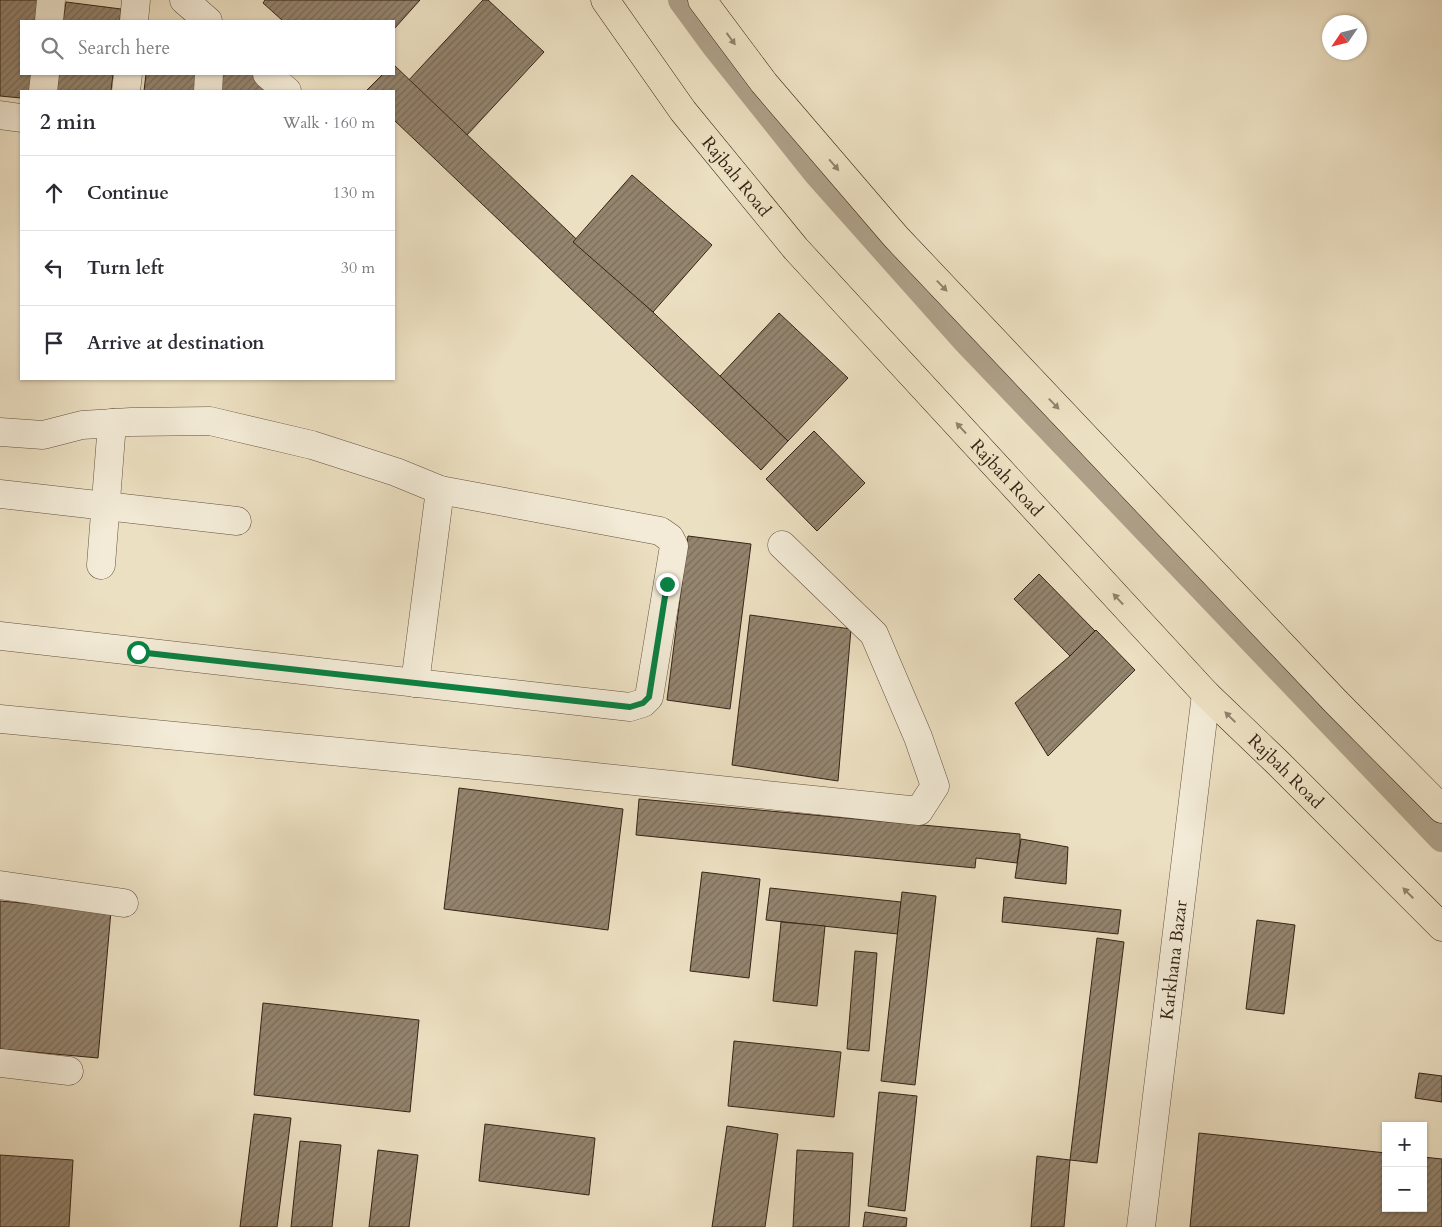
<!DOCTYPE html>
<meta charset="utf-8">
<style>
:root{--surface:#fff;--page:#f2f2f3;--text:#2b2b33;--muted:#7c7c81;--line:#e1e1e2}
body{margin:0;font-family:Cardo,serif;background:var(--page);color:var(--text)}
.controls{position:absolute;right:15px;bottom:15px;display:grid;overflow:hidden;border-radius:0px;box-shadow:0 1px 4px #0004}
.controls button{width:45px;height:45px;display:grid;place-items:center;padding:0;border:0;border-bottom:1px solid var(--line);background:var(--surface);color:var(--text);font:25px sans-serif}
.compass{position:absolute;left:1322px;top:15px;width:45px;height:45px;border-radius:50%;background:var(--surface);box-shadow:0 1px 4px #0004;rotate:235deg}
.stop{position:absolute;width:15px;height:15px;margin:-11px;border:4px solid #0b8043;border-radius:50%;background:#fff}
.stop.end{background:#0b8043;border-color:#fff;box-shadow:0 1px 5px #0008}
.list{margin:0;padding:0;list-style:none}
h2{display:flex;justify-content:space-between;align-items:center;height:65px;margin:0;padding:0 20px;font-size:21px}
h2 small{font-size:16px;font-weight:400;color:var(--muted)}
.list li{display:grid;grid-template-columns:32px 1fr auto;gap:15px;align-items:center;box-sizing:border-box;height:75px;padding:0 20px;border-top:1px solid var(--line)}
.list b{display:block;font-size:19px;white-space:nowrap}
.list em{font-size:16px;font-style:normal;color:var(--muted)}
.icon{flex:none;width:28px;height:28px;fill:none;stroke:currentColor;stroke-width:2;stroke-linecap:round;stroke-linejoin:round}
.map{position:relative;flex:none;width:1442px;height:1227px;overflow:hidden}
.search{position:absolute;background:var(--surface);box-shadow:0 1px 4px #0004;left:20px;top:20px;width:375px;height:55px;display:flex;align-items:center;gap:12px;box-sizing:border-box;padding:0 18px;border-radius:0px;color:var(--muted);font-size:19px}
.panel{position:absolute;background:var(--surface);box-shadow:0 1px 4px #0004;left:20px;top:90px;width:375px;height:290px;border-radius:0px}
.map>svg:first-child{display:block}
</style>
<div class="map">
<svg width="1442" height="1227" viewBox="0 0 1442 1227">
<defs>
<pattern id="building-hatch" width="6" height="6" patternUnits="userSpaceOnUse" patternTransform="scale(1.25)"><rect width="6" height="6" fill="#94856f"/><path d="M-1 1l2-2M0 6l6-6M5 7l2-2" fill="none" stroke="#7a6c5a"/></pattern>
</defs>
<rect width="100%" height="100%" fill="#ece0c2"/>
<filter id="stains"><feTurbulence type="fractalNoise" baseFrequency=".004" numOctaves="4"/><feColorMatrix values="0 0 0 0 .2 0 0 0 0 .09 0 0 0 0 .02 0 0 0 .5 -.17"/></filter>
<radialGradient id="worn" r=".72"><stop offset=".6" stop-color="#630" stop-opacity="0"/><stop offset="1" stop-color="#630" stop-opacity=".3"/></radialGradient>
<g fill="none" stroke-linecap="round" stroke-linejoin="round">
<!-- canal -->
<path stroke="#aea088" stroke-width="28" d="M682 0 715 45 818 174 964 338 1442 838"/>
</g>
<!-- building -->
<g fill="url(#building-hatch)" stroke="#352316">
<path d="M0 0H42L40 21H21V74H35L33 91H21V98L0 96Z"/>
<path d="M265 0H420L394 29V21H283L263 3Z"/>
<path d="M483 0H488L544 52 467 135 408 81Z"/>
<path d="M66 2 121 9 120 21H63Z"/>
<path d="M394 65 788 441 761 470 394 120V91H366L383 74H394Z"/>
<path d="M57 74H113L111 91H55Z"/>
<path d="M146 74H198L197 91H144Z"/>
<path d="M218 74H255L274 91H217Z"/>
<path d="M632 175 712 245 653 312 573 242Z"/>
<path d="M779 313 848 378 788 441 720 376Z"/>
<path d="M814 431 865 483 817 531 766 479Z"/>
<path d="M688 536 751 544 730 709 667 700Z"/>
<path d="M1039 574 1095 631 1070 656 1014 599Z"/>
<path d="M750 615 851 629 838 781 732 765Z"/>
<path d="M1096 630 1135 670 1048 756 1015 703 1070 656Z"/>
<path d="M459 788 623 809 608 930 444 909Z"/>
<path d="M639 799 1020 834V843L1017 863 976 858 975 868 636 835Z"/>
<path d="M1021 839 1068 847 1066 884 1015 878Z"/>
<path d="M702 872 760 879 749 978 690 971Z"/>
<path d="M770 888 901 902 898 934 766 920Z"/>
<path d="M902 892 936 896 915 1085 881 1081Z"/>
<path d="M1004 897 1121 910 1118 934 1002 922Z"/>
<path d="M0 901 111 911 98 1058 0 1049Z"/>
<path d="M1257 920 1295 925 1284 1014 1246 1009Z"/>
<path d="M781 922 825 926 817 1006 773 1001Z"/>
<path d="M1097 938 1124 942 1097 1163 1070 1160Z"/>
<path d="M855 951 877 953 869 1051 847 1049Z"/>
<path d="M263 1003 419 1020 410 1112 254 1095Z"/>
<path d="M734 1041 841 1052 834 1117 728 1106Z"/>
<path d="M1419 1073 1442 1076V1102L1415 1098Z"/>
<path d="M879 1092 917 1096 905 1211 868 1206Z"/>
<path d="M254 1114 291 1118 277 1227H240Z"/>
<path d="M485 1124 595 1138 589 1195 479 1181Z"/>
<path d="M727 1126 778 1134 765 1227H712Z"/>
<path d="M1199 1133 1386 1153V1208H1423V1157L1442 1159V1227H1190Z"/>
<path d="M300 1141 341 1145 332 1227H291Z"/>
<path d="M378 1150 418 1155 409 1227H369Z"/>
<path d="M797 1150 853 1153 849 1227H793Z"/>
<path d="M0 1155 73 1160 69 1227H0Z"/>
<path d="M1037 1156 1070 1160 1064 1227H1031Z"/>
<path d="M865 1212 907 1218 906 1227H863Z"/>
</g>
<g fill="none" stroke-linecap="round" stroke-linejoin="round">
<!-- minor casing -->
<g stroke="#635241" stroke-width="29">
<g id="minor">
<path d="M184 0 208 21"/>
<path d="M49 21 51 0"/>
<path d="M134 21 136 0"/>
<path d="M267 74 287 91"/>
<path d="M43 91 45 74"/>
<path d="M126 91 128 74"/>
<path d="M208 91 209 74"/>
<path d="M0 115 21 118"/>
<path d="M0 432 43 435 82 425 131 422 210 421 312 445 396 472 440 490 660 531 670 538 674 546 649 697 643 703 630 707 0 636"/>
<path d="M0 494 237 521"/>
<path d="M101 565 112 423"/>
<path d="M415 683 440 490"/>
<path d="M0 719 558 773 919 811 935 786 918 737 874 634 782 545"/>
<path d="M0 885 124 903"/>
<path d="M0 1063 69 1071"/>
<path id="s1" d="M1141 1227 1206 694"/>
</g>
</g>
<!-- major casing -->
<g stroke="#352316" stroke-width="29">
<g id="major">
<path id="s2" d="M605 0 683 111 796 249 1206 694 1277 762 1442 927"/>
<path d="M702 0 764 83 896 237 1336 702 1442 809"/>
</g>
</g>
<!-- minor -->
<use href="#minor" stroke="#f3ebd7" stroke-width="28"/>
<!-- major -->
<use href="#major" stroke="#ece0c2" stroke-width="28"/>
</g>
<!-- one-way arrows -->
<defs><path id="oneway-solid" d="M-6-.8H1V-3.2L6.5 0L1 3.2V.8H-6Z" transform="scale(1.25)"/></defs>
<g fill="#90826c">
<use href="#oneway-solid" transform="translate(731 39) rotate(54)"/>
<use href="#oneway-solid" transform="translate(834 165) rotate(49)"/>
<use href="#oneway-solid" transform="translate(942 286) rotate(46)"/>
<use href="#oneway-solid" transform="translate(1054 404) rotate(46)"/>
<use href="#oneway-solid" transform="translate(961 428) rotate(-133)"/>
<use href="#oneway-solid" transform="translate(1118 599) rotate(-133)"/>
<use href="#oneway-solid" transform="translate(1230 717) rotate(-136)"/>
<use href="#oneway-solid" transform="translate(1408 893) rotate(-135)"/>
</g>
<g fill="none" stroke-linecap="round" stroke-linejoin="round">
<!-- route -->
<path stroke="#0b8043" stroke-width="6" d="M138 652 630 707 643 703 649 697 667 584"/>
</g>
<g text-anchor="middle" stroke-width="4" stroke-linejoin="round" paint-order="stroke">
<!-- street labels -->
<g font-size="18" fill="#352316" stroke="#f3ebd7">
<text dy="6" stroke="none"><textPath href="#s2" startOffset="220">Rajbah Road</textPath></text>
<text dy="6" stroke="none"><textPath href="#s2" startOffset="625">Rajbah Road</textPath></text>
<text dy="6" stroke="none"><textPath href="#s2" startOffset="1030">Rajbah Road</textPath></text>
<text dy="6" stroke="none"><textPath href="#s1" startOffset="269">Karkhana Bazar</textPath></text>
</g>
</g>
<rect width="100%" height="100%" filter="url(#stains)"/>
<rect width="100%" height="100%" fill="url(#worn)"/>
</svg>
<div class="controls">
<button>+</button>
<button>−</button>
</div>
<svg class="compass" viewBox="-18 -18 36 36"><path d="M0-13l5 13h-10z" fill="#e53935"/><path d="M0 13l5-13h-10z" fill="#7c7c81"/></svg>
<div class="stop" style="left:138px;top:652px"></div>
<div class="stop end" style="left:667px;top:584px"></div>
<div class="search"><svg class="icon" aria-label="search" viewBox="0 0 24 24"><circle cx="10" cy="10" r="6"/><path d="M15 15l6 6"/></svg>Search here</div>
<section class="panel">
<h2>2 min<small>Walk · 160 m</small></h2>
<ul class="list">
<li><svg class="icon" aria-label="ahead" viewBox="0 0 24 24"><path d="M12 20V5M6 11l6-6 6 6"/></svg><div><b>Continue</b></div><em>130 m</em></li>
<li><svg class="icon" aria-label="left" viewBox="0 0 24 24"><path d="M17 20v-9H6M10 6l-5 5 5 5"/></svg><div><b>Turn left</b></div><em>30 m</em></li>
<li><svg class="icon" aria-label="arrive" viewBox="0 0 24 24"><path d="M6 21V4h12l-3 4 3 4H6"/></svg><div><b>Arrive at destination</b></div></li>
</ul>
</section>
</div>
